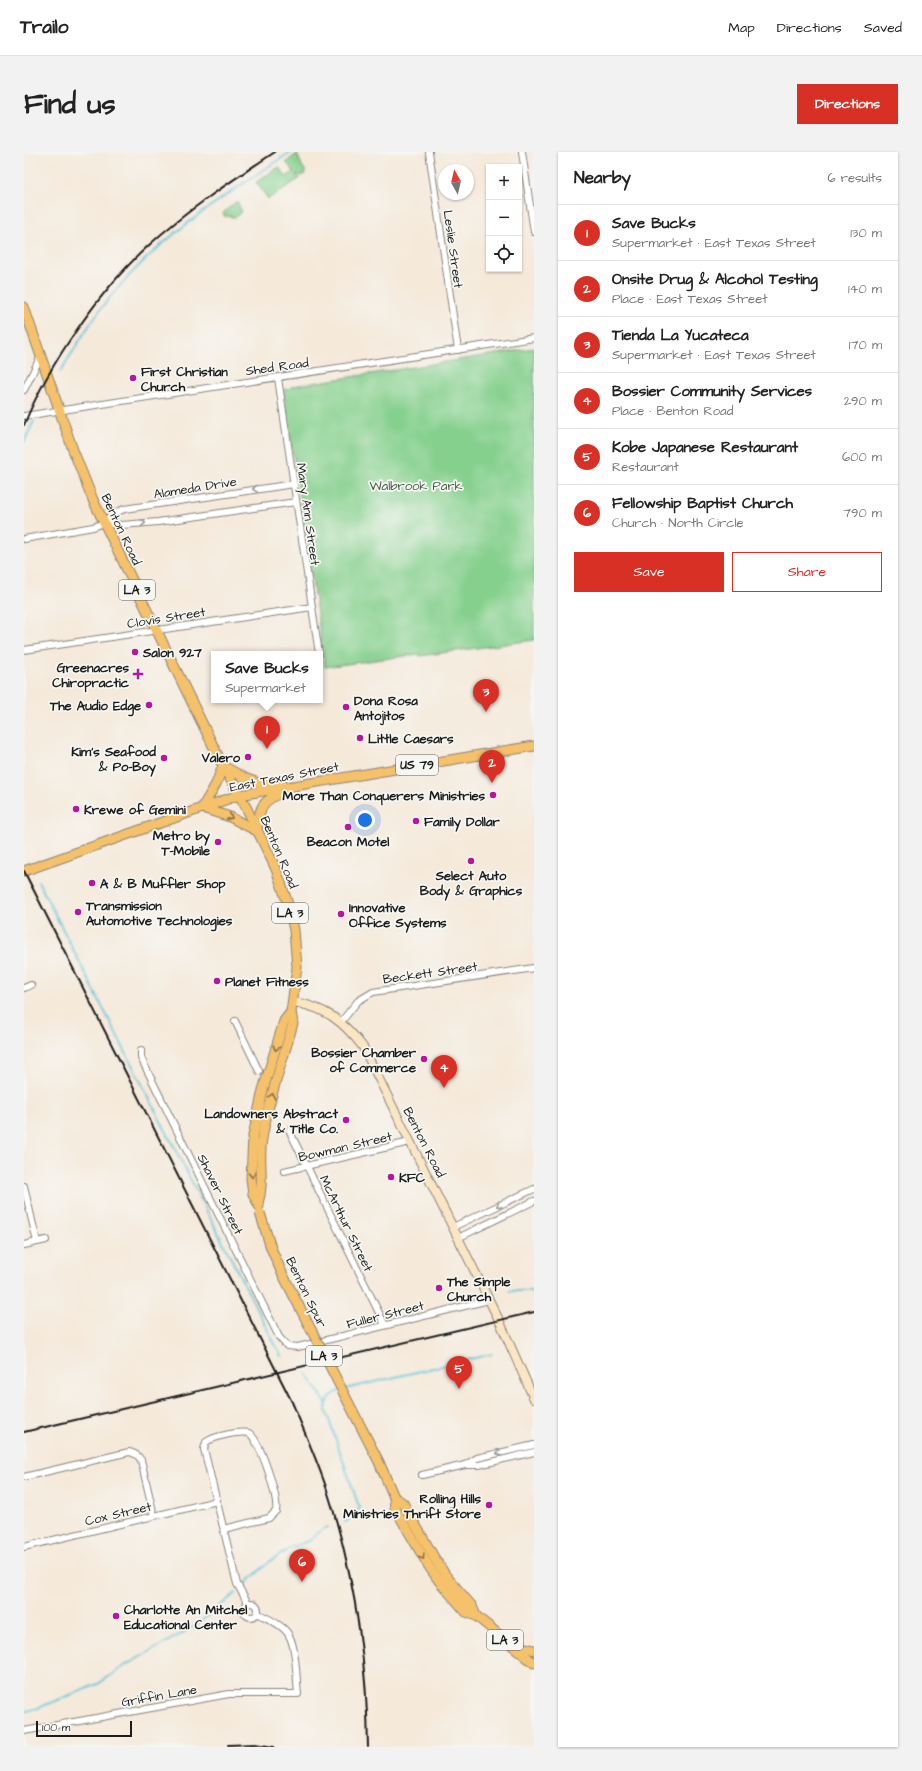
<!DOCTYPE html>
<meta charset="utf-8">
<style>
:root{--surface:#fff;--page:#f2f2f2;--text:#222;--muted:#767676;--line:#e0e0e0;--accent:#d93025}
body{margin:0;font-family:"Architects Daughter",sans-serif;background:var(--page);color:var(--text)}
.controls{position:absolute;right:12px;top:12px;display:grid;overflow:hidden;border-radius:0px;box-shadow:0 1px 3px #0004}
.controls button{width:36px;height:36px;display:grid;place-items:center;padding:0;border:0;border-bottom:1px solid var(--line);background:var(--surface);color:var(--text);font:20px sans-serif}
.compass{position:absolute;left:414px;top:12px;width:36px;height:36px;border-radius:50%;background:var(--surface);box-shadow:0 1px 3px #0004;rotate:352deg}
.scale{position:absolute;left:12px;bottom:10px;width:96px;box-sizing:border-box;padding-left:4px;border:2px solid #1c1c1c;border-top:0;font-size:11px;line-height:14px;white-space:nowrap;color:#1c1c1c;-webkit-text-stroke:3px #f6f6f2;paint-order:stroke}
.you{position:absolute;left:341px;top:668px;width:14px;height:14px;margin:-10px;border:3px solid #fff;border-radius:50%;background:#1a73e8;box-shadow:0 0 0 6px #1a73e833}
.badge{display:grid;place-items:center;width:26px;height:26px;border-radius:50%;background:var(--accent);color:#fff;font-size:13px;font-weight:700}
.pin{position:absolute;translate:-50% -33px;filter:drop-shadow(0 1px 2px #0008)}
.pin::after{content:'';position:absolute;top:21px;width:14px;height:12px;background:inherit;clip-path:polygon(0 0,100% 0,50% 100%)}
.popup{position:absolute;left:187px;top:499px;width:112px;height:52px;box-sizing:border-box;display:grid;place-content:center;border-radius:0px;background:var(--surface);filter:drop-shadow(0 1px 3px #0005);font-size:13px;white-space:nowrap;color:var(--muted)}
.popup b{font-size:15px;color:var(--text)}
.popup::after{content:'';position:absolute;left:50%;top:100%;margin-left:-8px;border:8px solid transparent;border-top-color:var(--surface)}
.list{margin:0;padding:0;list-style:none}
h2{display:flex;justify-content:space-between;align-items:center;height:52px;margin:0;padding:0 16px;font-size:17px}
h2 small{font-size:13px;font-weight:400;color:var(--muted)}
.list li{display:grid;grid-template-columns:26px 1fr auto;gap:12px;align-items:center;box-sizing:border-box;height:56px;padding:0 16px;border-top:1px solid var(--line)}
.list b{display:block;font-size:15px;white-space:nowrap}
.list p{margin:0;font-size:13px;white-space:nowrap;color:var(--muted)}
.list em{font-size:13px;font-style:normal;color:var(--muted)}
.actions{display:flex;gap:8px;padding:12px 16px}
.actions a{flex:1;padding:9px 0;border:1px solid var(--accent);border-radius:0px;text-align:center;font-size:14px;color:var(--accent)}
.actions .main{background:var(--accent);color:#fff}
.icon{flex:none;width:22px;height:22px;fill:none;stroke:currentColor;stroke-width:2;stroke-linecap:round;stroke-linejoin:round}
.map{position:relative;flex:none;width:510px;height:1595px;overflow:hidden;border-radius:0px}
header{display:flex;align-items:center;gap:24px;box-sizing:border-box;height:56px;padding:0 20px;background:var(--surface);border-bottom:1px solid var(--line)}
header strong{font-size:19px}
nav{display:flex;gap:22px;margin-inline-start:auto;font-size:14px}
.intro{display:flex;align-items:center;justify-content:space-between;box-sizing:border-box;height:96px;padding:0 24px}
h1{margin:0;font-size:28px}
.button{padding:10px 18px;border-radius:0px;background:var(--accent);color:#fff;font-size:14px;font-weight:700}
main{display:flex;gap:24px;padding:0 24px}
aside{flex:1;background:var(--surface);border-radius:0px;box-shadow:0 1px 3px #0004}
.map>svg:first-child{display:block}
</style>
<header>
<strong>Trailo</strong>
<nav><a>Map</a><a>Directions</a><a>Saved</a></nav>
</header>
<div class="intro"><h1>Find us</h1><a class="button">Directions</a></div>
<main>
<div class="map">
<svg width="510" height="1595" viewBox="0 0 510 1595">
<rect width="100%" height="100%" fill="#f6f6f2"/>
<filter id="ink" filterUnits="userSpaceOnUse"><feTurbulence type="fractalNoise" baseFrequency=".025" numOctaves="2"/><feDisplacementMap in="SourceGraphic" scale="8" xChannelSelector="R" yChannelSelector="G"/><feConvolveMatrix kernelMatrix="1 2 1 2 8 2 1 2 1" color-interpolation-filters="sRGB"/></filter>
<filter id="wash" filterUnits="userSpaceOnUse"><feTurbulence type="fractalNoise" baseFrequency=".012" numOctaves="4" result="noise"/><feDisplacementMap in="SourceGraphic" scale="16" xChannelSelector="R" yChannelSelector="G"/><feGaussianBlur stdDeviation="0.9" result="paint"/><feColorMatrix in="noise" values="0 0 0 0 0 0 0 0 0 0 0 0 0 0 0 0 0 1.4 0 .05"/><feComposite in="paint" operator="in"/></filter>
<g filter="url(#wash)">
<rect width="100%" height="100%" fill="#f5e9da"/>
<!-- green -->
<g fill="#85d08d" stroke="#507654">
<path d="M273 2C276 8 277 14 281 18V22L276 24 272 22 275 27 244 47 232 30 255 15 262 25 270 20 262 10Z"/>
<path d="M213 49 218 60 211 65 200 64 199 61Z"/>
<path d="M510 196V488L396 504 395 502 301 515 260 241 261 236 263 238 269 234Z"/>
</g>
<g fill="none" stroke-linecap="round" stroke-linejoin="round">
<!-- stream -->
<g stroke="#5ec5db" stroke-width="2">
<path d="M36 220C50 199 63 174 79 154 130 88 198 45 267 0"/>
<path d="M0 290 10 269"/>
<path d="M14 729 257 1204"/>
<path d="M486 1139H510"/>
<path d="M283 1222 302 1251"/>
<path d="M321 1237 468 1202"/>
<path d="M315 1239C306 1243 302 1249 302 1259L335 1355 331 1364 321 1370"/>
<path d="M219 1434 245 1410 268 1395 287 1388 293 1381 303 1375"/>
<path d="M0 1560 14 1556 74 1532 102 1513 171 1474 212 1441"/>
</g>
</g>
</g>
<g filter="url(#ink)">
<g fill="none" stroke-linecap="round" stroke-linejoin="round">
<!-- street casing -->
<g stroke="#88827b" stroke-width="8">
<g id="street">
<path d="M405 0 434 198"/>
<path d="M498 0 510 80"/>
<path d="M254 226 295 502"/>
<path d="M0 238 17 204"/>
<path d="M0 264 510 186"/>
<path d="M80 371 98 373 134 370 272 350"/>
<path d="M0 387 69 375 80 371 89 362 100 357 270 332"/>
<path d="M0 498 288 455"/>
<path d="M0 836 7 833"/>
<path d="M211 869 235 919"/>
<path d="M317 870 334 849 349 840 510 816"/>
<path d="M117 898V906L255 1185 263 1194 274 1195 465 1148"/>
<path d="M265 978 361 1173"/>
<path d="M260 1019 386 990"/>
<path d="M0 1034 13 1090"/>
<path d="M429 1075 510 1037"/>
<path d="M434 1086 510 1049"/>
<path d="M0 1093 22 1088"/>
<path d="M441 1313 453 1306 510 1293"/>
<path d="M398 1323 441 1313H455L510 1300"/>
<path d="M0 1325 105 1300C111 1301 114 1303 117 1308L130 1364"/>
<path d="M200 1377 245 1366 252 1359C255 1346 236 1288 225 1281 215 1279 191 1284 182 1290L180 1297 211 1424 213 1432 224 1451"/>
<path d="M0 1395 193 1349"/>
<circle cx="227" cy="1458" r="7"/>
<path d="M0 1579 205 1542H274C272 1526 273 1491 262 1479 255 1471 243 1466 233 1461"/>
</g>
</g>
<!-- secondary casing -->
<g stroke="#88827b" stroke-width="10">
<path id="secondary" d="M270 850C302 856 319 869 339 895L475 1168 510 1247"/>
</g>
<!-- primary casing -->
<g stroke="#88827b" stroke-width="11">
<g id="primary">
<path d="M0 155 49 298 69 348 199 614 222 655 252 717 265 755 270 778 273 815 267 860 269 871C259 909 244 947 238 987 234 1008 241 1031 234 1051"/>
<path d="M201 615 223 627 234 631 258 632"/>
<path d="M178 656 206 665 233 679"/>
<path d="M178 656 192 632 199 614"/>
<path d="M233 678C236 655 237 649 259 640"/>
<path d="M0 719 215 643 510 594"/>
<path d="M235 1054 229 1042 227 1026 229 984 239 938 260 869 267 860"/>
<path d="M370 1345 371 1356 404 1413 415 1429 442 1460 452 1464 510 1511"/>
<path d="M370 1345 379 1351 411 1407 422 1424 448 1454 452 1464"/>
<path d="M490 1493 510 1498"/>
</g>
</g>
<!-- street -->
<use href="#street" stroke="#fff" stroke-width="6"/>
<!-- secondary -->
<use href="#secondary" stroke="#fbe6c4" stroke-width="8"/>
<!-- primary -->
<use href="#primary" stroke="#f5c16b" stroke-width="9"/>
<!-- rail -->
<g stroke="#1c1c1c" stroke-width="2">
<path d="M0 273C24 213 76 138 124 94 162 59 207 29 251 0"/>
<path d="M0 719 268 1250C280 1279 293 1308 303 1338 330 1421 343 1508 344 1595"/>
<path d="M0 1280 510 1160"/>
<path d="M204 1593 231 1592 250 1595"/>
</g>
<!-- primary-bridge casing -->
<g stroke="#88827b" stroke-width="11" stroke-linecap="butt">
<path id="primary-bridge" d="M236 1061 247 1096 257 1119 355 1310 370 1345"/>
</g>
<!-- primary-bridge -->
<use href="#primary-bridge" stroke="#f5c16b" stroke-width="9"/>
</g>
<!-- one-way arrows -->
<defs><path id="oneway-chevron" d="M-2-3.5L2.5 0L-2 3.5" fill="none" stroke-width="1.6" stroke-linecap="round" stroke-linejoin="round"/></defs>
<g stroke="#999">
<use href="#oneway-chevron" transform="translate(231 337) rotate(172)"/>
<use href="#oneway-chevron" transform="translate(119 371) rotate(-4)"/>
<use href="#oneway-chevron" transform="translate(475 1053) rotate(154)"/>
<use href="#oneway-chevron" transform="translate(475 1301) rotate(167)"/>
</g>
<g stroke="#886e44">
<use href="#oneway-chevron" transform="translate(206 665) rotate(24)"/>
<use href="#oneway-chevron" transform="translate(252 896) rotate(106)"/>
<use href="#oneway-chevron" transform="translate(248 944) rotate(-73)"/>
<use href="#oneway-chevron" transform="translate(228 1023) rotate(89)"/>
<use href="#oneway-chevron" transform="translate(398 1405) rotate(57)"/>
</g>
</g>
<!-- markers -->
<g fill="#b5179e" stroke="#f6f6f2" stroke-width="1.5">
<circle cx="109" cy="226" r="4"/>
<circle cx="111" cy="500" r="4"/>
<path d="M112 516h4v4h4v4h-4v4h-4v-4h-4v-4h4z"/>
<circle cx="125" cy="553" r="4"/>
<circle cx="322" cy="555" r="4"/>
<circle cx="336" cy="586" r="4"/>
<circle cx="224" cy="605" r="4"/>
<circle cx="140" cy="606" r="4"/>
<circle cx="469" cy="643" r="4"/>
<circle cx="52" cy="657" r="4"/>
<circle cx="392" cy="669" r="4"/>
<circle cx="324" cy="675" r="4"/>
<circle cx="194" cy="690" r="4"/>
<circle cx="447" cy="709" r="4"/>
<circle cx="68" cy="731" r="4"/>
<circle cx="54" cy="760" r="4"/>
<circle cx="317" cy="762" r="4"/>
<circle cx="193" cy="829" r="4"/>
<circle cx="400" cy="907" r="4"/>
<circle cx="322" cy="968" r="4"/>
<circle cx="367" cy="1025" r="4"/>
<circle cx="415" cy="1136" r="4"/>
<circle cx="465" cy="1353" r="4"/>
<circle cx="92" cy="1464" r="4"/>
</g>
<g text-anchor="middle" stroke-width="3.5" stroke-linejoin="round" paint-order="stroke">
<!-- shield labels -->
<g fill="#f6f6f2" stroke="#5d5d5c" stroke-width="1">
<rect x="95" y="428" width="36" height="20" rx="3"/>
<rect x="372" y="603" width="42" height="20" rx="3"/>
<rect x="248" y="751" width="36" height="20" rx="3"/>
<rect x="282" y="1194" width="36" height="20" rx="3"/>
<rect x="463" y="1478" width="36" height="20" rx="3"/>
</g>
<g font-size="12" font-weight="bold" fill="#1c1c1c">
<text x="113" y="442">LA 3</text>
<text x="393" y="617">US 79</text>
<text x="266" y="765">LA 3</text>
<text x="300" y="1208">LA 3</text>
<text x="481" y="1492">LA 3</text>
</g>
<!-- street labels -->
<g font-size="13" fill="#1c1c1c" stroke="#f6f6f2">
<text transform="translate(430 97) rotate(82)" y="5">Leslie Street</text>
<text transform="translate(253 214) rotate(-8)" y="5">Shed Road</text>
<text transform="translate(171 335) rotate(-9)" y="5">Alameda Drive</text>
<text transform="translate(285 362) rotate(82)" y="5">Mary Ann Street</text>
<text transform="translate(98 377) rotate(65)" y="5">Benton Road</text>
<text transform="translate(142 465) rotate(-9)" y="5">Clovis Street</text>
<text transform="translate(260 624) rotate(-11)" y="5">East Texas Street</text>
<text transform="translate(256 700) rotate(67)" y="5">Benton Road</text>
<text transform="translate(406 820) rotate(-8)" y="5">Beckett Street</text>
<text transform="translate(401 990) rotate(63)" y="5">Benton Road</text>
<text transform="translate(321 994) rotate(-13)" y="5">Bowman Street</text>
<text transform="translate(197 1042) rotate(64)" y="5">Shaver Street</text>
<text transform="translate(323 1071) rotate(64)" y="5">McArthur Street</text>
<text transform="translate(283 1140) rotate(64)" y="5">Benton Spur</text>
<text transform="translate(361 1162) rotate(-14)" y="5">Fuller Street</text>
<text transform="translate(94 1361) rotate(-13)" y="5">Cox Street</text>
<text transform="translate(135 1543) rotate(-10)" y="5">Griffin Lane</text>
</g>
<!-- poi labels -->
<g font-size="13" font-weight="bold" fill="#1c1c1c" stroke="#f6f6f2" text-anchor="start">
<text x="117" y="224">First Christian<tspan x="117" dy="15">Church</tspan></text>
<text x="119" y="505">Salon 927</text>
<text x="105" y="520" text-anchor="end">Greenacres<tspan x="105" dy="15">Chiropractic</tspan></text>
<text x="330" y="553">Dona Rosa<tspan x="330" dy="15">Antojitos</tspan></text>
<text x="117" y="558" text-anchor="end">The Audio Edge</text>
<text x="344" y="591">Little Caesars</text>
<text x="132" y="604" text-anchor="end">Kim's Seafood<tspan x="132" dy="15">&amp; Po-Boy</tspan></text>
<text x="216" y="610" text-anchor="end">Valero</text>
<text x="461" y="648" text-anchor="end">More Than Conquerers Ministries</text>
<text x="60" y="662">Krewe of Gemini</text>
<text x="400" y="674">Family Dollar</text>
<text x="186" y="688" text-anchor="end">Metro by<tspan x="186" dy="15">T-Mobile</tspan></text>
<text x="324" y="694" text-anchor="middle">Beacon Motel</text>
<text x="447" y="728" text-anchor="middle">Select Auto<tspan x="447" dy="15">Body &amp; Graphics</tspan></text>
<text x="76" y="736">A &amp; B Muffler Shop</text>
<text x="62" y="758">Transmission<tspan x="62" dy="15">Automotive Technologies</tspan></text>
<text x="325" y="760">Innovative<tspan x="325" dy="15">Office Systems</tspan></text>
<text x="201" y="834">Planet Fitness</text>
<text x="392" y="905" text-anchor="end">Bossier Chamber<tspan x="392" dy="15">of Commerce</tspan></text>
<text x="314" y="966" text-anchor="end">Landowners Abstract<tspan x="314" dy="15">&amp; Title Co.</tspan></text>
<text x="375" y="1030">KFC</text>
<text x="423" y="1134">The Simple<tspan x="423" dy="15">Church</tspan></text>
<text x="457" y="1351" text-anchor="end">Rolling Hills<tspan x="457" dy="15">Ministries Thrift Store</tspan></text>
<text x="100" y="1462">Charlotte An Mitchel<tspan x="100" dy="15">Educational Center</tspan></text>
</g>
<!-- park labels -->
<g font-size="13" fill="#415b44" stroke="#f6f6f2">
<text x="392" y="338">Walbrook Park</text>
</g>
</g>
</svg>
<div class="controls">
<button>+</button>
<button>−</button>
<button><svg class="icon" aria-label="locate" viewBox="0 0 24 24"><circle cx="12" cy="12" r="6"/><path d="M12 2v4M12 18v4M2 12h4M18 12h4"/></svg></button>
</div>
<svg class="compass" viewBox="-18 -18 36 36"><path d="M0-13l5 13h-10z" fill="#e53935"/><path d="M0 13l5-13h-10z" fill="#767676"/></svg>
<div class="scale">100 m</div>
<div class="you"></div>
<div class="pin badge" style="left:243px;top:597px">1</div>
<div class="popup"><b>Save Bucks</b>Supermarket</div>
<div class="pin badge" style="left:468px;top:631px">2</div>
<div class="pin badge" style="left:462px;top:560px">3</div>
<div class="pin badge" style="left:420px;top:936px">4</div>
<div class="pin badge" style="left:435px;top:1237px">5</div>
<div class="pin badge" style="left:278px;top:1430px">6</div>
</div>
<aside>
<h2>Nearby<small>6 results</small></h2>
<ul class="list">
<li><span class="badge">1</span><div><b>Save Bucks</b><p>Supermarket · East Texas Street</p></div><em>130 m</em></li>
<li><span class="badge">2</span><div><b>Onsite Drug &amp; Alcohol Testing</b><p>Place · East Texas Street</p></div><em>140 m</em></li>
<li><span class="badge">3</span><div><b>Tienda La Yucateca</b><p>Supermarket · East Texas Street</p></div><em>170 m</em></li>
<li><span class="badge">4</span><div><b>Bossier Community Services</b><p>Place · Benton Road</p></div><em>290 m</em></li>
<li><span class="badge">5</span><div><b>Kobe Japanese Restaurant</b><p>Restaurant</p></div><em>600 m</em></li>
<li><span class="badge">6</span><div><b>Fellowship Baptist Church</b><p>Church · North Circle</p></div><em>790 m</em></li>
</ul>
<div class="actions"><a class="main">Save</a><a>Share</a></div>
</aside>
</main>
